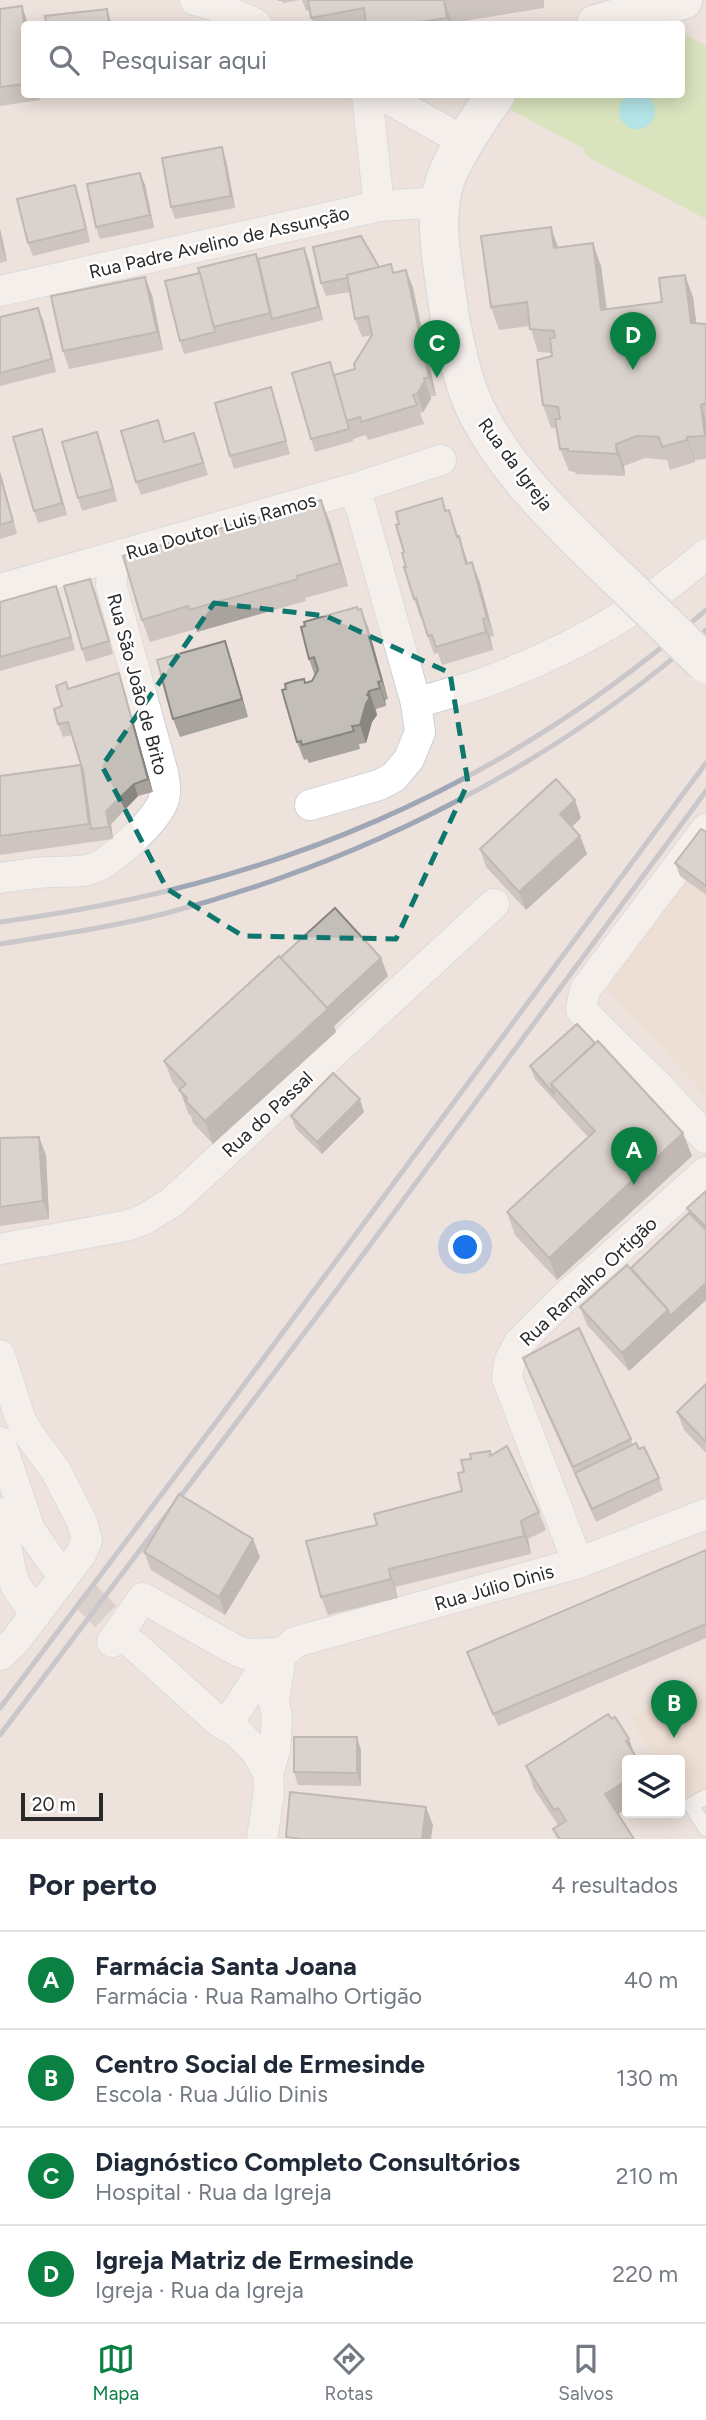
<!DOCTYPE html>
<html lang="pt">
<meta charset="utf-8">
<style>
:root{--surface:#fff;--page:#f2f2f3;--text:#1f2937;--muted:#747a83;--line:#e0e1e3;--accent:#0b8043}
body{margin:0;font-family:Figtree,sans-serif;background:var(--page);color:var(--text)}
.controls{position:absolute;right:21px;bottom:21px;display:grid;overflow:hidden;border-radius:7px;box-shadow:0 4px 18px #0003}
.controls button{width:63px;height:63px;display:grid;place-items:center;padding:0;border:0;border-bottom:2px solid var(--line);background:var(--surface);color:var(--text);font:35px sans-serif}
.scale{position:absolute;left:21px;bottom:18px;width:82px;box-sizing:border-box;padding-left:7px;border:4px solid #2a2a2a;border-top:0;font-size:19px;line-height:24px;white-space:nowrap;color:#2a2a2a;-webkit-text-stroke:5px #fff;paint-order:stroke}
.you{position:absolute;left:466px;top:1248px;width:24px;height:24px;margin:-18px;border:5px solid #fff;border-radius:50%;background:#1a73e8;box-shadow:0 0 0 10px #1a73e833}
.badge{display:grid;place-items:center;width:46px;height:46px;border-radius:50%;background:var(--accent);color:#fff;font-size:23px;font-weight:700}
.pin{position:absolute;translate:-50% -58px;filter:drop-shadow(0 2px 4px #0008)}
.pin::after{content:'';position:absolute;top:37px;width:24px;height:21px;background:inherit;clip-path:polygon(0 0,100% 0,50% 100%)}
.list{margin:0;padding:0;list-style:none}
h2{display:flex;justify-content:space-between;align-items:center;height:91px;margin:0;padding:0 28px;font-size:30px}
h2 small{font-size:23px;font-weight:400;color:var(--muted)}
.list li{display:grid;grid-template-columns:46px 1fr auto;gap:21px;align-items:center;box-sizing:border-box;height:98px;padding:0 28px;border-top:2px solid var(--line)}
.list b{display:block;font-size:26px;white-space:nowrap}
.list p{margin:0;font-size:23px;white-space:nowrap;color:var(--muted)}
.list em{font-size:23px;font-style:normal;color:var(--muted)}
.icon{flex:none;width:38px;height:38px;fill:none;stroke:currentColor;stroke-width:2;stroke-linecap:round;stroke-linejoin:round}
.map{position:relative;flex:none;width:706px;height:1839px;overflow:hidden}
.search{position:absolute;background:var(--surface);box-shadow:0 4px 18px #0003;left:21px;right:21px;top:21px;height:77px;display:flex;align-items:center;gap:18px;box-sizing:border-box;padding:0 24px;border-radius:7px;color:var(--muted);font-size:26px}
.sheet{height:483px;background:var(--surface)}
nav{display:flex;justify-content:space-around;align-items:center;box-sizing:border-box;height:98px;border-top:2px solid var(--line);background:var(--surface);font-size:19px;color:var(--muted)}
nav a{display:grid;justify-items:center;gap:4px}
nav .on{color:var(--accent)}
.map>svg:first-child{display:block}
</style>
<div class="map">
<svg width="706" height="1839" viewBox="0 0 706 1839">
<rect width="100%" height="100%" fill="#ede2dc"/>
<!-- education -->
<g fill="#efdccb">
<path d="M706 847V1096L606 987Z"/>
<path d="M706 1679V1837L680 1799V1760H656L629 1717Z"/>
</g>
<!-- green -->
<path fill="#c0e498" d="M682 33 706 46V219L586 156 583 148 504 106 517 95 682 94Z"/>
<!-- water -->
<circle fill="#6de7f1" cx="637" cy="111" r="18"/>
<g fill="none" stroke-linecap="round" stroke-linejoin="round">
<!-- minor-tunnel -->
<path stroke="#c6bdb8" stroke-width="30" stroke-dasharray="30 15" stroke-linecap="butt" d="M53 1563 134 1645"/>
<!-- service casing -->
<g stroke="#cad1dc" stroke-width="17">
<path id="service" d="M706 1797 691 1805 706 1829"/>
</g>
<!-- minor casing -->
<g stroke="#cad1dc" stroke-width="32">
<g id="minor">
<path d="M195 0 213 5 256 24"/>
<path d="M367 94 379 206"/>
<path d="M380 94 465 142"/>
<path d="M0 291 379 206 440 202"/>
<path d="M0 589 352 489 441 460"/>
<path d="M416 703C445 694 476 687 504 675 577 646 647 607 706 554"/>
<path d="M310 805 379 785 394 777 409 759 420 732 416 703 361 508 352 489"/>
<path d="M706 829 585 990 581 1010 662 1090 706 1138"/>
<path d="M0 878C16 876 32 873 48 872 63 871 77 873 91 869 111 863 152 824 162 804 167 794 165 783 163 773L111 585 113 569 123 554"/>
<path d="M0 1249 125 1226 143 1220 171 1203 494 904"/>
<path d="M0 1355 20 1418 28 1433 56 1471 82 1522 87 1540 81 1554 15 1641 0 1655"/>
<path d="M0 1442 30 1530 53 1563"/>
<path d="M0 1513 11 1572 16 1586 35 1614"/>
<path d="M578 1563 507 1378 510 1360 519 1343 563 1299 706 1172"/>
<path d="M112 1642 143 1598 230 1647 245 1654 281 1653"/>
<path d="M134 1645 218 1721 238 1733 256 1751 268 1773 269 1792 262 1839"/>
<path d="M226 1726 258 1677 295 1642 578 1563 706 1514"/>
<path d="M268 1773 275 1750 277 1717 274 1702 281 1653"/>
</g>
</g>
<!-- secondary casing -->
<g stroke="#cad1dc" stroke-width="41">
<g id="secondary">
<path d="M596 24 683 0"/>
<path d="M450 319C445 276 432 227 444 184 450 161 481 115 496 94"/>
</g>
</g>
<!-- service -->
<use href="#service" stroke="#fff" stroke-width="14"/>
<!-- minor -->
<use href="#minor" stroke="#fff" stroke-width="30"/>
<!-- secondary -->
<use href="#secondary" stroke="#fff" stroke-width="38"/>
<!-- rail -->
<g stroke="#9fa6b5" stroke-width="5">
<path d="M0 922C270 887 501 790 706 610"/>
<path d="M0 944C56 935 112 927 167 913 364 861 553 766 706 630"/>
<path d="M0 1708 217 1421 706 763"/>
<path d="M0 1735 333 1295 706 791"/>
</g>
<!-- secondary-bridge casing -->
<g stroke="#cad1dc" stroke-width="41" stroke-linecap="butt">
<path id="secondary-bridge" d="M450 319C457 352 463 386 479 416 509 473 557 519 602 563 637 596 671 630 706 664"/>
</g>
<!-- secondary-bridge -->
<use href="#secondary-bridge" stroke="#fff" stroke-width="38"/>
</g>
<!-- wall -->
<g fill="#a9a39e">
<path d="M277 0H300L283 3 282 1H278Z"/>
<path d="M302 0H544V8L452 23 453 24H313L310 10 306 11Z"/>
<path d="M22 6 28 24H24V94H39L40 100 0 106V9Z"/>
<path d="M226 160 235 208 175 219 171 207Z"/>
<path d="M140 173 145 185 154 228 100 239 96 227Z"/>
<path d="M79 198 90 242 33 256 28 243Z"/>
<path d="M0 229 7 261 0 263Z"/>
<path d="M558 247 601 266 607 309 693 297 696 323 706 324V459L695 460V462L670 470 667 460 645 458 624 466 625 476 576 474 575 472 569 471 560 449 556 428H551L543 405 552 356V353L538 352 530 326 499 330 491 307Z"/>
<path d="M304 248 309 261 323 320 184 354 180 341 200 273 256 254 258 259Z"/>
<path d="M391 264 394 272 406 270 413 288 436 396H431V399L423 412 420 413 424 424 368 440 366 435 353 439V441L315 452 311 439 335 375 355 369 372 335 362 337 355 319 350 292 326 296 321 283Z"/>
<path d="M152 295 163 350 69 369 63 351Z"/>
<path d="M0 317 43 320 56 372 0 386Z"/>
<path d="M271 387 290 454 234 469 230 456Z"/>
<path d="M42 429 46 442 67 515 38 523 34 511Z"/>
<path d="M97 432 117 501 82 511 78 498Z"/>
<path d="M165 441 199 446 208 475 141 495 136 482Z"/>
<path d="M0 472 17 534 0 539Z"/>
<path d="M442 498 446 511 449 510 468 563 479 580 494 636 490 637 493 650 442 665 438 653 434 654 421 617H420L414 599 406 567 399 524Z"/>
<path d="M330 522 348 586 305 598 306 601 197 632 196 629 150 642 142 620Z"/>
<path d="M95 591 113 654 86 662 82 649Z"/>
<path d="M61 599 75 650 0 671V602Z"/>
<path d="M361 609 368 627 388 699 385 700 386 706 376 709 377 715 372 722 366 743 359 744 360 749 309 763 307 759 304 760 297 742 286 689 312 681 315 676 309 659 358 610Z"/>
<path d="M225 641 231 659 248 717 180 737 173 719Z"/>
<path d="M119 673 123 686 153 792 138 796 111 824 113 839 0 855V776L81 765 72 735 63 737 58 724 62 706 69 689Z"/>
<path d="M581 818 572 827 580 836 587 854 526 910 486 867 480 849Z"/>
<path d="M706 832V895L680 876 675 863Z"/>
<path d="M280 958 388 976 334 1026 336 1032 213 1144 193 1123 191 1116 188 1113 180 1091 173 1083 164 1061Z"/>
<path d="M530 1066 692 1156 557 1280 515 1235 507 1212 588 1137 535 1079Z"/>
<path d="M364 1112 322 1154 296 1129 291 1116Z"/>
<path d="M0 1138 46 1155 49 1219 0 1226Z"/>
<path d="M706 1191V1300L629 1371 587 1325 580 1307 631 1268 689 1213 687 1208Z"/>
<path d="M523 1358 631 1439 632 1444 639 1449 659 1478 663 1490 596 1522 530 1376Z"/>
<path d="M706 1384V1453L684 1430 677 1412Z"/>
<path d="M490 1451 492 1455 539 1512 546 1530 528 1539 531 1554 395 1587 398 1598 328 1615 321 1597 377 1525 462 1491 464 1472 471 1459Z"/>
<path d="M706 1550V1638L498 1726 467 1652Z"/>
<path d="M144 1552 260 1557 225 1615 151 1570Z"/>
<path d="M361 1750V1786L298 1785 294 1772Z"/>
<path d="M627 1760V1808L618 1814 634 1839H557L553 1829 558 1825 534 1789 526 1766Z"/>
</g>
<!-- shaded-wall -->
<g fill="#898581">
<path d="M444 0 453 24H449L447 18Z"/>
<path d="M22 6 28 24H24Z"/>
<path d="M107 9 111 22 112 24H109Z"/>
<path d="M222 147 226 160 235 208 231 196Z"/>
<path d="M140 173 145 185 154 228 150 215Z"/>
<path d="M75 185 79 198 90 242 86 229Z"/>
<path d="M551 227 559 250 554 248Z"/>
<path d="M0 229 7 261 2 249 0 237Z"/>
<path d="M593 243 601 266 609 332 601 310Z"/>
<path d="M304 248 309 261 323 320 318 307Z"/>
<path d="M406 270 413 288 436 396 429 378Z"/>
<path d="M685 275 693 297 699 345 691 323Z"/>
<path d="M145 277 152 295 163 350 157 332Z"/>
<path d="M38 308 43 320 56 372 52 359Z"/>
<path d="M424 378 431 399 423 412 417 394Z"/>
<path d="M701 405 706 420V440L705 436Z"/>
<path d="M42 429 46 442 67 515 62 503Z"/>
<path d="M97 432 102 445 117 501 113 489Z"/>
<path d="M687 437 695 460V462L687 440Z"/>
<path d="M616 444 624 466 625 476 617 454Z"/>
<path d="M0 472 17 534 13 521 0 475Z"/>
<path d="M321 500 330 522 348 586 340 563Z"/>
<path d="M459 536 465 554 473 582 466 564Z"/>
<path d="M472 562 479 580 494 636 487 618Z"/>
<path d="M90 579 95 591 113 654 109 641Z"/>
<path d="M56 586 61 599 75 650 71 637Z"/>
<path d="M361 609 368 627 388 699 382 681Z"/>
<path d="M483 619 490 637 493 650 486 632Z"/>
<path d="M225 641 231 659 248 717 242 699Z"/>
<path d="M119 673 123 686 153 792 148 779Z"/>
<path d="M378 682 385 700 386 706Z"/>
<path d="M369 691 377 715 372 722 366 743 360 725 367 695Z"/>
<path d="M134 784 138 796 111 824 113 839 109 827 106 811Z"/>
<path d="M575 800 581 818 566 832 560 814Z"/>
<path d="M580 836 587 854 526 910 519 892Z"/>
<path d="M381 958 388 976 334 1026 336 1032 213 1144 205 1121Z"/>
<path d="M360 1099 364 1112 322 1154 317 1142Z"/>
<path d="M683 1133 692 1156 557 1280 549 1258Z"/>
<path d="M39 1137 46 1155 49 1219 43 1201Z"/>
<path d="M706 1283V1300L629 1371 622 1353 668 1310Z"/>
<path d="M521 1521 528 1539 531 1554 524 1536Z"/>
<path d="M253 1539 260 1557 225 1615 219 1597Z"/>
<path d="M389 1569 395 1587 398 1598 391 1579Z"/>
<path d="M357 1737 361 1750V1786L357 1773Z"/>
<path d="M629 1739 636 1758 637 1760H632L626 1741Z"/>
<path d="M627 1763V1778L623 1766Z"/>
<path d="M627 1780V1808L614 1817 605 1794Z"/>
<path d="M426 1807 433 1825 431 1839H422Z"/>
</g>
<!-- building -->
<g fill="#c4beb8" stroke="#898581" stroke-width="2">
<path d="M308 0H445H444L447 18 407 24H366L364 8 311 18Z"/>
<path d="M22 6 24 25V84L0 87V9Z"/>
<path d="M107 9 109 24H46L45 16Z"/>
<path d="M222 147 231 196 171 207 162 158Z"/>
<path d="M140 173 150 215 96 227 87 184Z"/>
<path d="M75 185 86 229 28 243 17 199Z"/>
<path d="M551 227 554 248 593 243 601 310 662 302 659 278 685 275 691 323 706 324V403L701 405 705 436 687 437V440L662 447 659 437 637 436 616 444 617 454 568 451V449H560L555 419H560L558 407 543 405 537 360 552 356 550 339 555 337 554 331 530 329 527 302 491 307 481 236Z"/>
<path d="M361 236 379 267 347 275V278L321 283 313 247Z"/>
<path d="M304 248 318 307 272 319 258 259Z"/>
<path d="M256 254 270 313 213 327 198 268Z"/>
<path d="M391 264 393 273 406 270 429 378H424L425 381 417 394 413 395 417 405 361 422 360 417 346 421 334 375 355 369 354 364 372 335 368 316 355 319 347 275Z"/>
<path d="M200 273 215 332 180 341 165 281Z"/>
<path d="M145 277 157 332 63 351 51 296Z"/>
<path d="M38 308 52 359 0 373V317Z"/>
<path d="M330 362 349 429 311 439 292 373Z"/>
<path d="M271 387 286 441 230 456 215 403Z"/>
<path d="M158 420 164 442 194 433 203 463 136 482 121 431Z"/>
<path d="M42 429 62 503 34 511 13 437Z"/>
<path d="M97 432 113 489 78 498 62 442Z"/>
<path d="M0 475 13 521 0 525Z"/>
<path d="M442 498 445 511 449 510 457 537 459 536 466 564 472 562 487 618 483 619 486 632 436 647 432 635 428 636 416 598 414 599 404 567H406L402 553 404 552 396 525 399 524 396 512Z"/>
<path d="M321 500 340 563 297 576 298 579 189 610 188 606 142 620 123 556Z"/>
<path d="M90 579 109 641 82 649 64 586Z"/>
<path d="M56 586 71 637 0 657V602Z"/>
<path d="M357 607 358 610 361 609 382 681 378 682 380 688 369 691 367 695 370 697 366 704 360 725 352 726 354 731 302 745 301 741 297 742 282 690 286 689 285 684 294 681 304 679 305 683 312 681 318 670 314 657 309 659 301 627 305 626 304 622Z"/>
<path d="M225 641 242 699 173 719 157 660Z"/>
<path d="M119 673 148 779 134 784 106 811 109 827 91 829 83 771 68 722 58 724 54 709 62 706 56 686 66 682 68 689Z"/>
<path d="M81 765 89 824 0 836V776Z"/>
<path d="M556 779 575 800 560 814 580 836 519 892 480 849Z"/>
<path d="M701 829 706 832V886L675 863Z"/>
<path d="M335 908 381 958 327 1008 280 958Z"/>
<path d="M279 956 328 1009 205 1121 185 1100 187 1098 179 1090 186 1084 164 1061Z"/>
<path d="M577 1024 595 1043 551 1084 554 1094 530 1066Z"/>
<path d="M598 1041 683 1133 549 1258 507 1212 595 1131 551 1084Z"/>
<path d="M333 1073 360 1099 317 1142 291 1116Z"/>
<path d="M39 1137 43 1201 0 1207V1138Z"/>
<path d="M706 1191V1227L687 1208Z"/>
<path d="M689 1213 706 1230V1283L670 1316 668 1310 631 1268Z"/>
<path d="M627 1265 668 1310 622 1353 580 1307Z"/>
<path d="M579 1328 631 1439 573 1467 523 1358Z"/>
<path d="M706 1384V1442L677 1412Z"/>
<path d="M636 1443 639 1449 644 1447 659 1478 592 1509 575 1473Z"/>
<path d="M507 1446 539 1512 521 1521 524 1536 389 1569 391 1579 321 1597 306 1541 377 1525 374 1514 462 1491 458 1473 464 1472 461 1460 471 1459 470 1454 490 1451V1456Z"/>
<path d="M179 1494 253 1539 219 1597 144 1552Z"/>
<path d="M706 1550V1624L493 1714 467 1652Z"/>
<path d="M608 1714 612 1719 615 1717 629 1739 626 1741 636 1757 632 1760H627V1763L623 1766 627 1773V1780L605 1794 634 1839H560L553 1829 566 1821 558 1808 554 1810 526 1766Z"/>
<path d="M294 1737H357V1773L294 1772Z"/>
<path d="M290 1792 426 1807 422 1839H301L286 1837Z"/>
</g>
<!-- marked area -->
<path d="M0 0H706V1839H0ZM214 603 326 616 450 673 468 783 396 939 243 936 167 889 102 766Z" fill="#ede2dc" fill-opacity=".55" fill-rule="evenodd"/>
<path fill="none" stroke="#0f766e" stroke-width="5" stroke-dasharray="14 9" stroke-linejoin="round" d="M214 603 326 616 450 673 468 783 396 939 243 936 167 889 102 766Z"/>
<g text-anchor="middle" stroke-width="5" stroke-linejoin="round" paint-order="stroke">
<!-- street labels -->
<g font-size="19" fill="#2a2a2a" stroke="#fff">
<text transform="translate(219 242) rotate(-13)" y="7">Rua Padre Avelino de Assunção</text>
<text transform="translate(516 464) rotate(53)" y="7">Rua da Igreja</text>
<text transform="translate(221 526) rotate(-16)" y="7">Rua Doutor Luis Ramos</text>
<text transform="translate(138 684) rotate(75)" y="7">Rua São João de Brito</text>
<text transform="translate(267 1114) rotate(-43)" y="7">Rua do Passal</text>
<text transform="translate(588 1281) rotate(-43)" y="7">Rua Ramalho Ortigão</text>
<text transform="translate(494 1587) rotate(-16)" y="7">Rua Júlio Dinis</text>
</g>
</g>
</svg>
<div class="controls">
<button><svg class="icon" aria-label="layers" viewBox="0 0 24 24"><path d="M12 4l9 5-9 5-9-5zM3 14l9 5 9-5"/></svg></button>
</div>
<div class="scale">20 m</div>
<div class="you"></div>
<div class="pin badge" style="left:634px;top:1185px">A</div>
<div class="pin badge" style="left:674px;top:1738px">B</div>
<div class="pin badge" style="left:437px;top:378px">C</div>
<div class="pin badge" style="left:633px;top:370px">D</div>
<div class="search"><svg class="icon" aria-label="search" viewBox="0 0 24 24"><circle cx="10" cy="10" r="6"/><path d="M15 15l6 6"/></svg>Pesquisar aqui</div>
</div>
<section class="sheet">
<h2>Por perto<small>4 resultados</small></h2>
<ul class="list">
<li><span class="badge">A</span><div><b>Farmácia Santa Joana</b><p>Farmácia · Rua Ramalho Ortigão</p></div><em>40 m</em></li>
<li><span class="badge">B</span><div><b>Centro Social de Ermesinde</b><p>Escola · Rua Júlio Dinis</p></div><em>130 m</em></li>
<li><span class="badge">C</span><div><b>Diagnóstico Completo Consultórios</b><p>Hospital · Rua da Igreja</p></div><em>210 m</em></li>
<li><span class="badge">D</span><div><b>Igreja Matriz de Ermesinde</b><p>Igreja · Rua da Igreja</p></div><em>220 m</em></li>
</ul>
</section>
<nav>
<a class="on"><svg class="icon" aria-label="map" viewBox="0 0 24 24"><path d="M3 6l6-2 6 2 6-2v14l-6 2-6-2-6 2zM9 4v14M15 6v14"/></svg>Mapa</a>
<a><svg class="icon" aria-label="directions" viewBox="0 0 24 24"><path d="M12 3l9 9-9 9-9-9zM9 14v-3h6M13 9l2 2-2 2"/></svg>Rotas</a>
<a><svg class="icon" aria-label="saved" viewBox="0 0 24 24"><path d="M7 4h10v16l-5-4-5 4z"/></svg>Salvos</a>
</nav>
